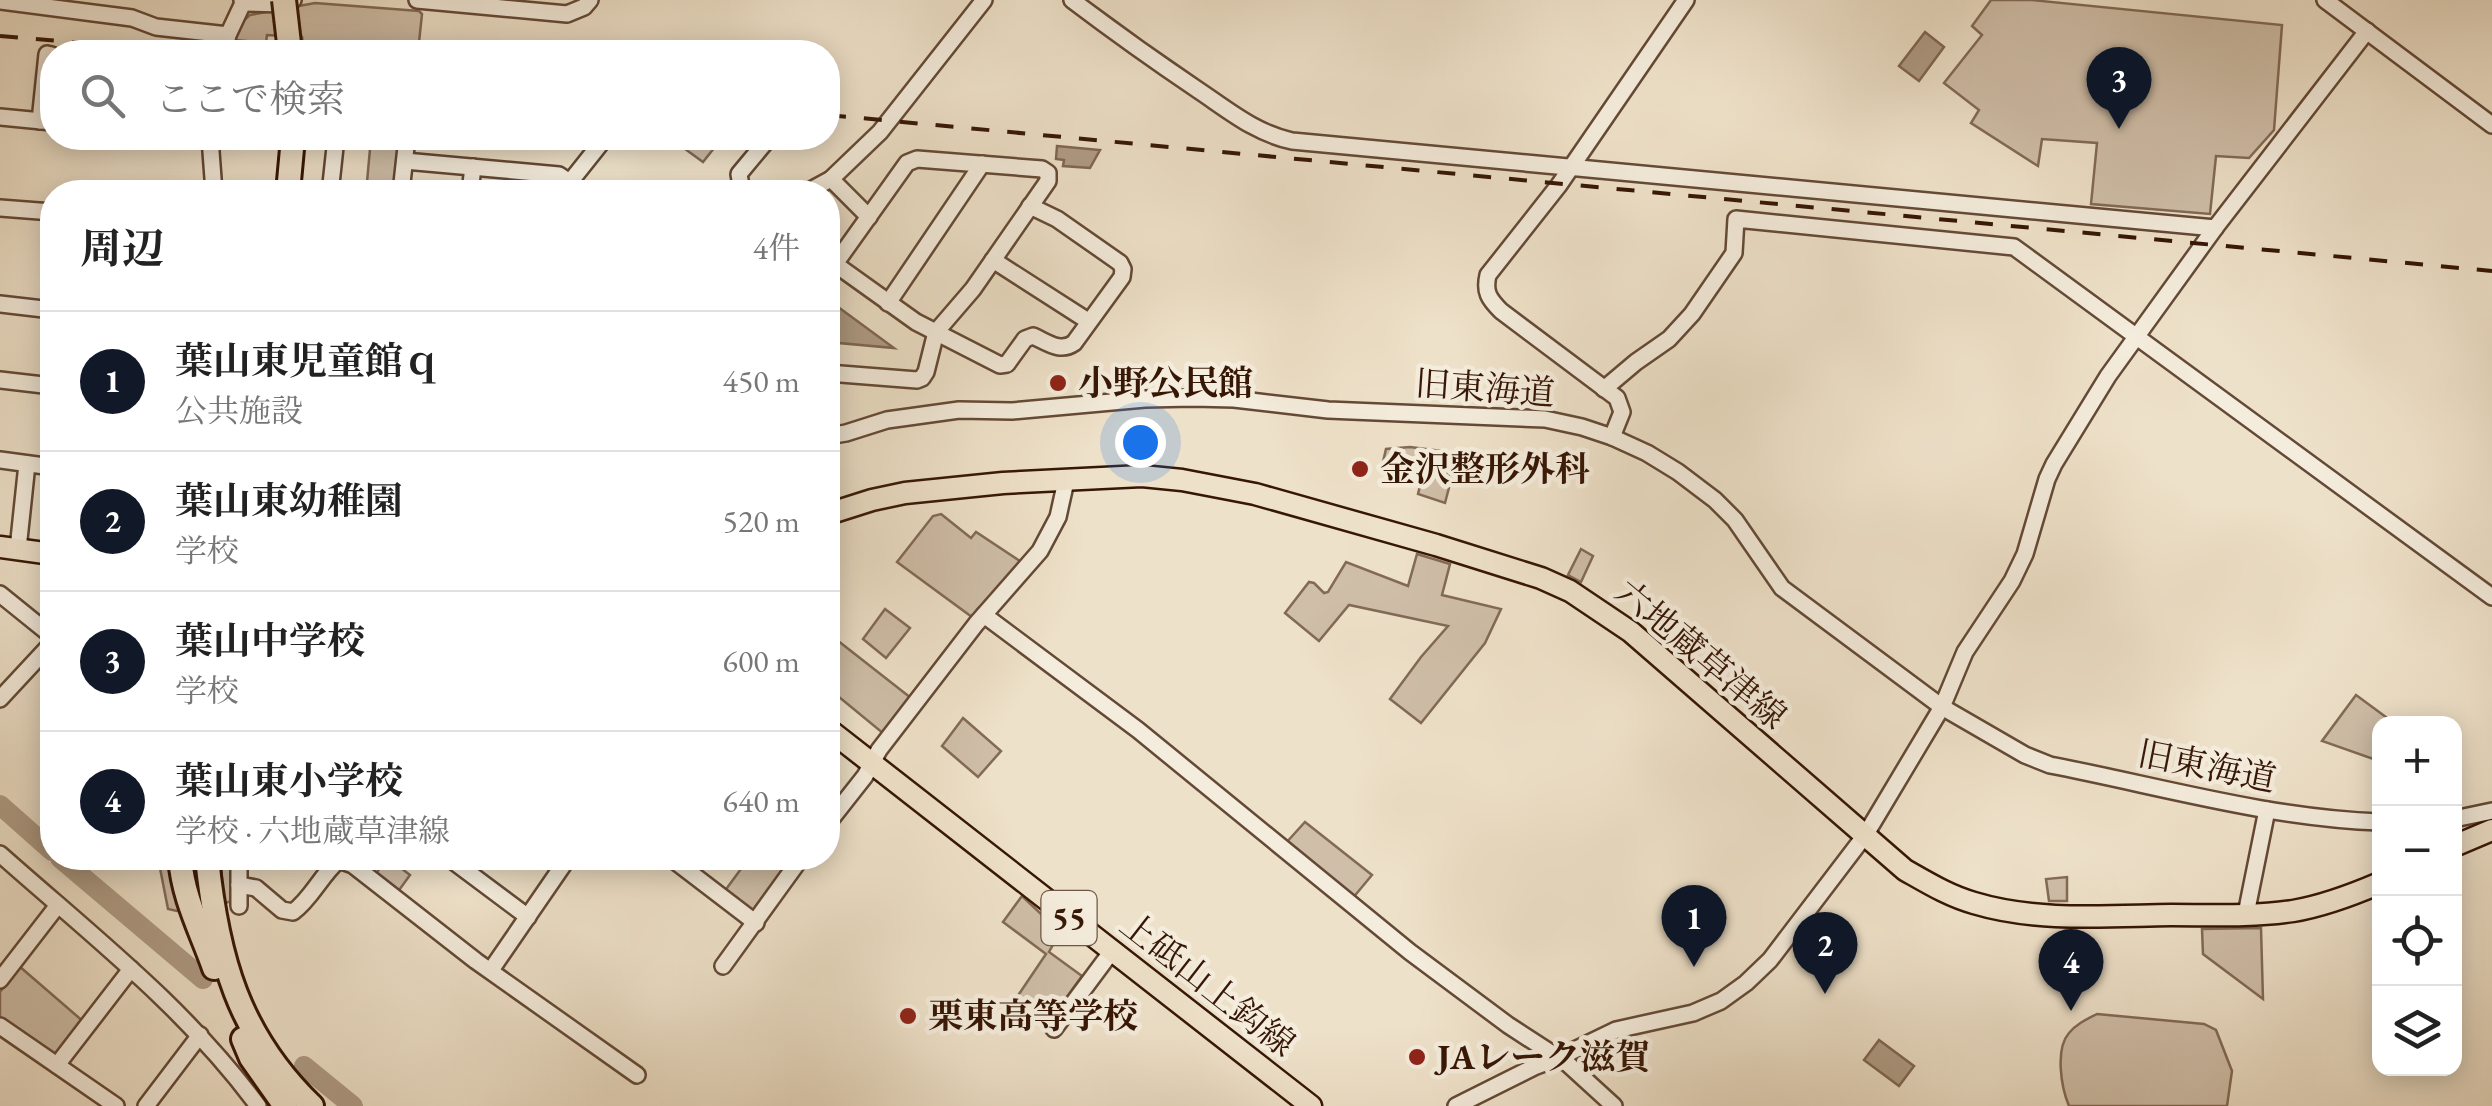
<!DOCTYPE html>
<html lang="ja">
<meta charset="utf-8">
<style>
:root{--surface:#fff;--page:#f6f6f6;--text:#222;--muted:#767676;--line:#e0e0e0;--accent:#111827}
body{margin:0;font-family:"EB Garamond","Noto Serif JP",serif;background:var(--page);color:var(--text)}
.controls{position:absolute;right:30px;bottom:30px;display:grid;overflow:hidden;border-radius:20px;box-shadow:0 5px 25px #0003}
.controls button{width:90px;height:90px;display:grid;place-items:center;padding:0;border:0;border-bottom:2px solid var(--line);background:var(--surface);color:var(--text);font:50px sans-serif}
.you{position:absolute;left:1140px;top:442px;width:35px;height:35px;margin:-25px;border:8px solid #fff;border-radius:50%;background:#1a73e8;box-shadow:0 0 0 15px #1a73e833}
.badge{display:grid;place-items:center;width:65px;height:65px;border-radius:50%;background:var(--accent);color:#fff;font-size:32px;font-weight:700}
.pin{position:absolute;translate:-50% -82px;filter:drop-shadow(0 2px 5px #0008)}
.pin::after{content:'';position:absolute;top:52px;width:35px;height:30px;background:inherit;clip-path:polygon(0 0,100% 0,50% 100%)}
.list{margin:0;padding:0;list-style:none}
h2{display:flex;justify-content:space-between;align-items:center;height:130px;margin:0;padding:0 40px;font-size:42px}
h2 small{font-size:32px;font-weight:400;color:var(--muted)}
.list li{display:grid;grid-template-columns:65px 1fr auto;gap:30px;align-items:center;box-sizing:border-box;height:140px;padding:0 40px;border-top:2px solid var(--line)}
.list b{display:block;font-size:38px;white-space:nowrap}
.list p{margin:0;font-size:32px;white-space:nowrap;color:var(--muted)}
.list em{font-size:32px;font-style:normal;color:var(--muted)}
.icon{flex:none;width:55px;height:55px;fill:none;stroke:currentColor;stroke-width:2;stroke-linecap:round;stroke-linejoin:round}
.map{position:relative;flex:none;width:2492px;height:1106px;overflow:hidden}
.search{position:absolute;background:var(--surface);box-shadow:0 5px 25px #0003;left:40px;top:40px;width:800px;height:110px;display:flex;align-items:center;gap:25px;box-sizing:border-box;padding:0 35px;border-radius:40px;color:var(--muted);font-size:38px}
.panel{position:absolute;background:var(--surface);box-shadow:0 5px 25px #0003;left:40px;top:180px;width:800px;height:690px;border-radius:40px}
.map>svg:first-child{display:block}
</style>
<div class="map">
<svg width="2492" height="1106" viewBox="0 0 2492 1106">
<rect width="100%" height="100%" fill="#eee1c9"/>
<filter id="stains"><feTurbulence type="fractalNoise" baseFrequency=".002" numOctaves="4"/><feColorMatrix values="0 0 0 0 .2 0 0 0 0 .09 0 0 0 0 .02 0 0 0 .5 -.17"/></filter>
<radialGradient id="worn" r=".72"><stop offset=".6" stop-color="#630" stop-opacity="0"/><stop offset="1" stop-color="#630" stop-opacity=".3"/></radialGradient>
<!-- green -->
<g fill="#cfbea8" stroke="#826a56" stroke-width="2.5">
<path d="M1991 0H2031L2282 25 2274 130 2249 158 2216 156 2210 214 2091 204 2097 143 2042 139 2038 166 1971 123 1979 110 1944 83 1982 35 1972 26Z"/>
<path d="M315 3 419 11 422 14 418 52H304L302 37 267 35 266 43 235 40 242 22 250 15Z"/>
<path d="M371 138H401L397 184 367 182Z"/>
<path d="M670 138H722L703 162Z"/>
<path d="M1410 447 1450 452 1445 472 1452 476 1445 503 1418 494 1423 474 1383 462 1386 449Z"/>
<path d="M941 514 971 538 976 532 1023 563 972 617 897 562 933 516Z"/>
<path d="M1581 549 1593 556 1581 582 1568 575Z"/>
<path d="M1417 554 1450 564 1442 595 1501 609 1485 643 1421 723 1390 699 1421 657 1448 626 1349 605 1319 641 1285 613 1309 582 1314 583 1324 593 1328 592 1346 562 1408 586Z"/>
<path d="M885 609 910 628 886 658 863 639Z"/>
<path d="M828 633 911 698 884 734 828 688Z"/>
<path d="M2356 695 2394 723 2380 724 2379 761 2322 741Z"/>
<path d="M963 718 1001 751 978 777 942 746Z"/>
<path d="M1305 822 1372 875 1352 899 1285 844Z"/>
<path d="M158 858H175L184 909 177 911 168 909Z"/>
<path d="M221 858H232L234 900 223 904Z"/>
<path d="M387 858H402L397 865 410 875 397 893 375 875Z"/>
<path d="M749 858H791L753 910 750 911 724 892Z"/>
<path d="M2067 877V901H2049L2046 879Z"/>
<path d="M1022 896 1043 916 1064 925 1049 952 1082 976 1049 1022 1017 997 1046 954 1003 922Z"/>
<path d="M2261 928 2263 999 2203 954 2202 929Z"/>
<path d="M19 966 85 1023 61 1054 52 1056 0 1020V992Z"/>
<path d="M2097 1014 2204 1024 2216 1030 2232 1071 2227 1106H2069C2061 1087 2055 1049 2069 1033 2076 1024 2087 1019 2097 1014Z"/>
</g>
<!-- water -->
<g fill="#af9c86" stroke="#7f6652" stroke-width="2.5">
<path d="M1925 32 1944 47 1919 81 1899 66Z"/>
<path d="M1057 146 1100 150 1090 168 1063 166 1064 160 1056 159Z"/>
<path d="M834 304 894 348 828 342V313Z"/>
<path d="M1879 1040 1914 1066 1899 1086 1864 1060Z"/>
</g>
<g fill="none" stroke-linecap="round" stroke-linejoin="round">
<!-- river -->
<g stroke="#af9c86" stroke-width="20">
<path d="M0 805 52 851"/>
<path d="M60 858 203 979"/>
<path d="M304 1066 353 1106"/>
</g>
<!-- minor casing -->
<g stroke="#644936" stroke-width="20">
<g id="minor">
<path d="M417 0 567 14 584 7 590 0"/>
<path d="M1072 0C1113 31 1155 61 1198 90 1228 110 1255 133 1292 141L2215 228"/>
<path d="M2325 0 2492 125"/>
<path d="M0 1 132 18 156 27 228 35"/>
<path d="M243 3 284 4 293 0"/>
<path d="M224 52 228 35 243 3 242 0"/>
<path d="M0 117 52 122"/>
<path d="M40 121 47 54 52 55"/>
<path d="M210 138 214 192"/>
<path d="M336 138 331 184 338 192H343"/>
<path d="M405 161 559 175 584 192"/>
<path d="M831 179 869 217"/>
<path d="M570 182 605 138"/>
<path d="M401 192 407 138"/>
<path d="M470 192 473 167"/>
<path d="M750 192 741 186 739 174 769 138"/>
<path d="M807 192 831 179 880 132 984 0"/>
<path d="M0 208 52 212"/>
<path d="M828 259 916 322 1000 365 1007 364 1025 339 1033 336C1047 342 1060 353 1074 343L1122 277 1123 269 1120 263 1057 219 1030 206"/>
<path d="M993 260 1088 321"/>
<path d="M888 303 982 164"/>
<path d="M0 304 52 310"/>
<path d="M828 373 917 380 922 378 926 372 936 332 973 289 1048 181V173L1042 169 917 159 907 163 835 264"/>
<path d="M0 380 52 386"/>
<path d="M1604 389 1636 362 1669 339 1692 314 1734 253 1736 219 2014 247 2492 597"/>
<path d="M828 436 846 433 887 420 959 410 1012 411 1145 399 1193 398 1234 399 1328 410 1545 419 1582 427 1612 437 1647 453 1678 472 1715 500 1735 520 1782 588 1942 707 2025 755 2050 765C2159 786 2268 818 2380 822"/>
<path d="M1612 437 1622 412 1617 398 1501 311C1489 299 1484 292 1488 275L1559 185 1686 0"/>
<path d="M0 460 52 467"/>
<path d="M18 549 27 464"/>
<path d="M0 594 52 636"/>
<path d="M984 615 1138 730 1410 952 1508 1025 1568 1064 1614 1106"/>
<path d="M0 699 52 643"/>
<path d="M2454 819 2492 811"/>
<path d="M828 823 865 776 879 750 976 624 1040 551 1058 517 1066 481"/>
<path d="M0 854C90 934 186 1008 258 1106"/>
<path d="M239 858V906"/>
<path d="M449 858 528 917"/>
<path d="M671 858 756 923"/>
<path d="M239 885 256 888 282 910 293 912C312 898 321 875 339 860L353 865 476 961 637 1075"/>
<path d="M2246 914 2267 810"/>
<path d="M723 966 801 858"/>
<path d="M491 970 568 858"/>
<path d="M0 980 58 905"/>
<path d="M0 1026 116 1106"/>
<path d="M1054 1029 1112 951"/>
<path d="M57 1065 131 969"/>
<path d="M146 1106 200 1035"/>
<path d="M1456 1106 1534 1067 1558 1058 1616 1030 1693 1013 1721 1001 1746 983 1770 960 1866 834 1942 707 1965 652 2012 581 2025 554 2047 479 2054 464 2108 376 2215 228 2367 31"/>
</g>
</g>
<!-- major casing -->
<g stroke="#361605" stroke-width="25">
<g id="major">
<path d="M828 514 872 500 905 493 1003 483 1142 476 1182 480 1255 494 1436 545 1541 578 1570 591 1631 632 1905 870C1928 883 1949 896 1974 903 2037 922 2106 916 2171 915 2211 915 2253 917 2293 911 2323 906 2352 895 2380 883"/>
<path d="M0 547 52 554"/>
<path d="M828 729 1311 1106"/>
<path d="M2454 846 2492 830"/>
</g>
</g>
<!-- highway casing -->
<g stroke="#361605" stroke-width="28">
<g id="highway">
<path d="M288 192 293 138"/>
<path d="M180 858C183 898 201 931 214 968"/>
<path d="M207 858C217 956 238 1035 312 1106"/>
<path d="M243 1039 251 1058 285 1106"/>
</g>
</g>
<!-- minor -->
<use href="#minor" stroke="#f4ecdc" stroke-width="15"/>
<!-- major -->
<use href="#major" stroke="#eee1c9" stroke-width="20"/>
<!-- highway -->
<use href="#highway" stroke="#eee1c9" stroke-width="22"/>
<!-- rail -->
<g stroke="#361605" stroke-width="4" stroke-dasharray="18 18" stroke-linecap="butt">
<path d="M0 36 188 52"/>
<path d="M828 115 2492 271"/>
</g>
<!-- highway-bridge casing -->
<g stroke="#361605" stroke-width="28" stroke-linecap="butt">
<path id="highway-bridge" d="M284 0 290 52"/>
</g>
<!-- highway-bridge -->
<use href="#highway-bridge" stroke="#eee1c9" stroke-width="22"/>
</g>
<!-- markers -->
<g fill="#8f2418" stroke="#f4ecdc" stroke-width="4">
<circle cx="1058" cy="383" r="10"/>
<circle cx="1360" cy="469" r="10"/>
<circle cx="908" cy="1016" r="10"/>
<circle cx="1417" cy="1057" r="10"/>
</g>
<g text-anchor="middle" stroke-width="9" stroke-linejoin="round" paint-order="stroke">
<!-- shield labels -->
<rect fill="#f4ecdc" stroke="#6f5646" stroke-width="2.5" x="1041.5" y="891" width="55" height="54" rx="8"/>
<g font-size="32" font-weight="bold" fill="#361605">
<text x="1069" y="929">55</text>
</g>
<!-- poi labels -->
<g font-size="35" font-weight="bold" fill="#361605" stroke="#f4ecdc" text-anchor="start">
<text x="1078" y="395">小野公民館</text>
<text x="1380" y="481">金沢整形外科</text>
<text x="928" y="1028">栗東高等学校</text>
<text x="1437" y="1069">JAレーク滋賀</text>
</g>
<!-- street labels -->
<g font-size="35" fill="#361605" stroke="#f4ecdc">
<text transform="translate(1485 388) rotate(4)" y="12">旧東海道</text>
<text transform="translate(1701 654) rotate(40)" y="12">六地蔵草津線</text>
<text transform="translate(2207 766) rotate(11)" y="12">旧東海道</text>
<text transform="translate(1208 984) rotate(38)" y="12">上砥山上鈎線</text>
</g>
</g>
<rect width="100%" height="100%" filter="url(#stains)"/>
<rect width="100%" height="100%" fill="url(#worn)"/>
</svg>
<div class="controls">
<button>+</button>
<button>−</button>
<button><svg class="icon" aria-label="locate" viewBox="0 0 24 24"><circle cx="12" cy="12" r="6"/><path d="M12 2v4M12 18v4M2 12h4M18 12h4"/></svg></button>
<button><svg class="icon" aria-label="layers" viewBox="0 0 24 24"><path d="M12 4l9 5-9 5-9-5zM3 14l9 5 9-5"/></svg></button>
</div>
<div class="you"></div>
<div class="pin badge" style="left:1694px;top:967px">1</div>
<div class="pin badge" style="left:1825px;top:994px">2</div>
<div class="pin badge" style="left:2119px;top:129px">3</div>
<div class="pin badge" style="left:2071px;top:1011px">4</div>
<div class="search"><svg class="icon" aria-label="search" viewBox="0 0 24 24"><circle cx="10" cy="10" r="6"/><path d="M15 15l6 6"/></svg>ここで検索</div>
<section class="panel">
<h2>周辺<small>4件</small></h2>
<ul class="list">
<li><span class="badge">1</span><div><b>葉山東児童館ｑ</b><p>公共施設</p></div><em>450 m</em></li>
<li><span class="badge">2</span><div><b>葉山東幼稚園</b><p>学校</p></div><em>520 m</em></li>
<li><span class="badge">3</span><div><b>葉山中学校</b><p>学校</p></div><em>600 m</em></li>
<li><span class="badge">4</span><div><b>葉山東小学校</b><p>学校 · 六地蔵草津線</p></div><em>640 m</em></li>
</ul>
</section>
</div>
